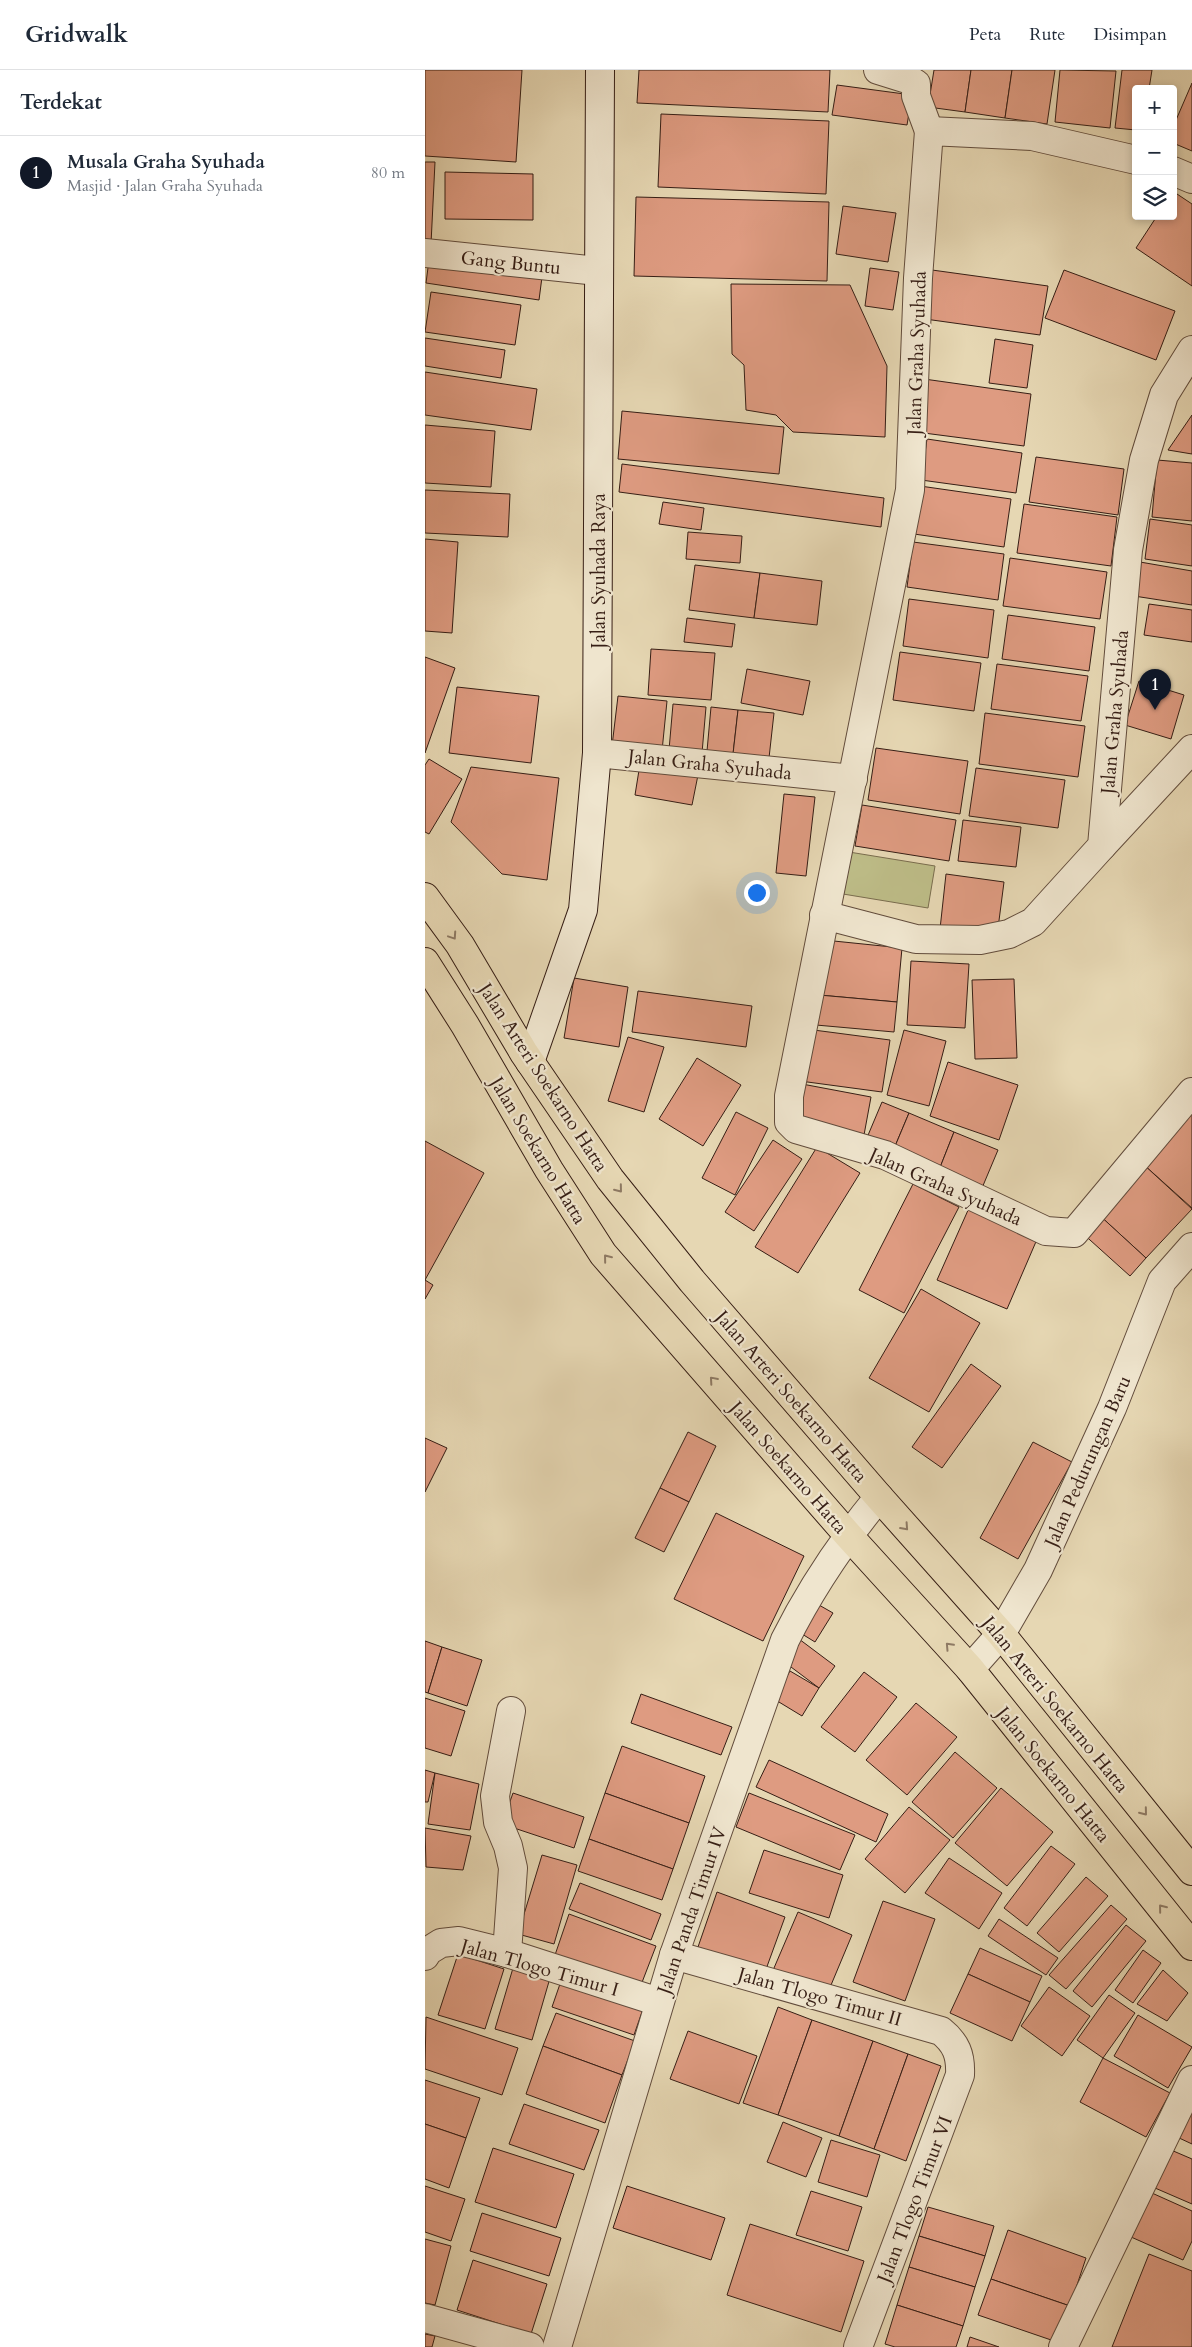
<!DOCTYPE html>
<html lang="id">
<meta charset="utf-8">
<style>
:root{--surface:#fff;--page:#f2f2f3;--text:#1f2937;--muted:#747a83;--line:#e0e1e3;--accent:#111827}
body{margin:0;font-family:Cardo,serif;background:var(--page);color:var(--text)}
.controls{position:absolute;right:15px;top:15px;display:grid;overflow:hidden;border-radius:5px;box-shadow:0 2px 8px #0003}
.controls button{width:45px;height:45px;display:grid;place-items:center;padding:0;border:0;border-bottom:1px solid var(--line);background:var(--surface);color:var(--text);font:25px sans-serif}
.you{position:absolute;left:331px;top:822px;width:18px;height:18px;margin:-12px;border:4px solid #fff;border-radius:50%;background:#1a73e8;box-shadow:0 0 0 8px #1a73e833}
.badge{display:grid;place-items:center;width:32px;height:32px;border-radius:50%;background:var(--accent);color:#fff;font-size:16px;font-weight:700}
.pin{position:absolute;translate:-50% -41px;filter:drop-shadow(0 1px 2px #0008)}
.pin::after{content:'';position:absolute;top:26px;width:18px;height:15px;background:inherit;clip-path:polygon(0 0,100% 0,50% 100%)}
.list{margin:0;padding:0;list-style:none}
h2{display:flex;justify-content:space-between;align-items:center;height:65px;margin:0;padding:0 20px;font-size:21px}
h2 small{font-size:16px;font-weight:400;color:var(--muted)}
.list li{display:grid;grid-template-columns:32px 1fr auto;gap:15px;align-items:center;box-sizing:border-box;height:75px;padding:0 20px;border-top:1px solid var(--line)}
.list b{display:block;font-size:19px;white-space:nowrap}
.list p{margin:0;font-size:16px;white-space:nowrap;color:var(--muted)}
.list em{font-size:16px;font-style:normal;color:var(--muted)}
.icon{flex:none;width:28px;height:28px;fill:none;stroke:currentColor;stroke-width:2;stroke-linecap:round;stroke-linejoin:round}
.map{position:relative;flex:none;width:767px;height:2277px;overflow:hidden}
header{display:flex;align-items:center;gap:30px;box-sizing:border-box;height:70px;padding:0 25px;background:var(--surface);border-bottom:1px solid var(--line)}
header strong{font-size:24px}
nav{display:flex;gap:28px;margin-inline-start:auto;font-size:18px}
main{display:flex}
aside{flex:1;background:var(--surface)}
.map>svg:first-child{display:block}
</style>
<header>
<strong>Gridwalk</strong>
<nav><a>Peta</a><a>Rute</a><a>Disimpan</a></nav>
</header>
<main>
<aside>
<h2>Terdekat<small></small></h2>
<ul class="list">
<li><span class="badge">1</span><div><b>Musala Graha Syuhada</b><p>Masjid · Jalan Graha Syuhada</p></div><em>80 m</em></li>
</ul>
</aside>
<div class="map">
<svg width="767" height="2277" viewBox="0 0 767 2277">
<rect width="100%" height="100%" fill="#e6d7b3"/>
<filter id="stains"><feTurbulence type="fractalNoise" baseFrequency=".004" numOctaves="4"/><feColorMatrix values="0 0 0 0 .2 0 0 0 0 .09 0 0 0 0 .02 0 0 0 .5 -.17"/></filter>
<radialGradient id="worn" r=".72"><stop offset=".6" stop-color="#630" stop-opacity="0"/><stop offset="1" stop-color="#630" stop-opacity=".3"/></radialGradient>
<!-- green -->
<path fill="#bdbc87" stroke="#7a6d4e" d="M424 782 510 796 503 838 418 824Z"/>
<!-- building -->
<g fill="#de9b81" stroke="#361e15">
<path d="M0 0H97L91 92 0 86Z"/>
<path d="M214 0H405L403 42 212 33Z"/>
<path d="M509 0H546L540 42 503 37Z"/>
<path d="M546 0H587L580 48 540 42Z"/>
<path d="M587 0H630L622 54 580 48Z"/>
<path d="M635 0 691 1 685 58 630 52Z"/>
<path d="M697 0H727L724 19H711V60L690 58Z"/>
<path d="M767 13V81L748 73V57Z"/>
<path d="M412 15 487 25 482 55 407 45Z"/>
<path d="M236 44 404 51 401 124 233 117Z"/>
<path d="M0 92H10L6 174 0 173Z"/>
<path d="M20 102 108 104V150L20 149Z"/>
<path d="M749 122 767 134V216L711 178 732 146H748Z"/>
<path d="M211 127 404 132 402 211 209 206Z"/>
<path d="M418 136 471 143 463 192 411 184Z"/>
<path d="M4 190 117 207 114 230 1 213Z"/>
<path d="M445 198 474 202 468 240 440 236Z"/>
<path d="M507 200 623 216 615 265 500 249Z"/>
<path d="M639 200 750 241 731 290 620 248Z"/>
<path d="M306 214 425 215 462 296 460 367 368 362 351 345 321 340 319 295 307 284Z"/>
<path d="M6 222 96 235 90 275 0 262Z"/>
<path d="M0 268 80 280 76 308 0 296Z"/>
<path d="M570 269 608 275 602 318 564 313Z"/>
<path d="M0 302 112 319 106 360 0 345Z"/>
<path d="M499 309 606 324 599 376 491 362Z"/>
<path d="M197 341 359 357 354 404 193 389Z"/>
<path d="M767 345V384L743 380Z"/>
<path d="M0 355 70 361 66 417 0 413Z"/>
<path d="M502 369 597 383 591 423 496 410Z"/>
<path d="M611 387 699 399 693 445 604 432Z"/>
<path d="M732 390 767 393V451L727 447Z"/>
<path d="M197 394 459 428 456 457 194 422Z"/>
<path d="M495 416 586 429 579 477 489 464Z"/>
<path d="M0 420 85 424 83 467 0 463Z"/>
<path d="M238 432 279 438 276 460 234 454Z"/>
<path d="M599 434 692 447 686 496 592 483Z"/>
<path d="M725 449 767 455V496L720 489Z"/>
<path d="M263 462 317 466 315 493 261 489Z"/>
<path d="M0 469 33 472 27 563 0 561Z"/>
<path d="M488 472 579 484 573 530 482 517Z"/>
<path d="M585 488 682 502 675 549 578 536Z"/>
<path d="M715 492 767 501V535L709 526Z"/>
<path d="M270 495 335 503 329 548 264 540Z"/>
<path d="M335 503 397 511 392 555 329 548Z"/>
<path d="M484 529 569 540 563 588 478 576Z"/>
<path d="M724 534 767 540V572L719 565Z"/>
<path d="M583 545 670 557 664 601 577 589Z"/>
<path d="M262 548 310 554 307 577 259 572Z"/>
<path d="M226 579 290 583 286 630 223 625Z"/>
<path d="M475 582 556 593 549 641 468 630Z"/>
<path d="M0 587 30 598 0 683Z"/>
<path d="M572 594 663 606 656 651 566 639Z"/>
<path d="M322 599 385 611 378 645 316 633Z"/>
<path d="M714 611 759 625 746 669 700 655Z"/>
<path d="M32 617 114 626 106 693 24 683Z"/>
<path d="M193 626 242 631 237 681 187 676Z"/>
<path d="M248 634 281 637 277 683 244 680Z"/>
<path d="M286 637 313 640 308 684 282 681Z"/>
<path d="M313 640 349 643 344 688 308 684Z"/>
<path d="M560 643 660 656 653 707 554 694Z"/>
<path d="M451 678 543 691 535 744 443 730Z"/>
<path d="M4 689 37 709 4 764 0 762V695Z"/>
<path d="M215 694 273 705 267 735 210 725Z"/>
<path d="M46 697 134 708 122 810 77 804 26 752Z"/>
<path d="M551 698 640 710 633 758 544 746Z"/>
<path d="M359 724 390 727 381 806 351 803Z"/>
<path d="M437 735 531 750 524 791 430 776Z"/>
<path d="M538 750 596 757 591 797 533 791Z"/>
<path d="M521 804 579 812 572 866 515 859Z"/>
<path d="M399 870 477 878 472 932 394 925Z"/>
<path d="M486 891 544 894 540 958 482 955Z"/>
<path d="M149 908 203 917 194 977 139 968Z"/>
<path d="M589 909 592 988 550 989 547 910Z"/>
<path d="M213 921 327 936 321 977 207 962Z"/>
<path d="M394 925 472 932 469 962 391 955Z"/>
<path d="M381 959 465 970 457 1022 375 1011Z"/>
<path d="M479 960 521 971 504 1036 462 1025Z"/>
<path d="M203 967 239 977 219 1042 183 1031Z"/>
<path d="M272 988 316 1015 278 1076 234 1049Z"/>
<path d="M523 992 593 1015 574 1070 505 1046Z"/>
<path d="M377 1014 446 1027 439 1065 370 1051Z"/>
<path d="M457 1032 484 1043 468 1081 441 1070Z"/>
<path d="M767 1040V1138L718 1094Z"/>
<path d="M311 1042 343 1058 310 1125 277 1108Z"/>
<path d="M484 1043 529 1062 514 1100 468 1081Z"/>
<path d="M529 1062 573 1080 557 1118 514 1100Z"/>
<path d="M348 1070 377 1089 329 1161 300 1142Z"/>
<path d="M0 1071 59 1103 0 1210 8 1215 0 1229Z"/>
<path d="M392 1077 435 1103 373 1203 330 1177Z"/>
<path d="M718 1094 767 1139 721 1188 672 1143Z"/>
<path d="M488 1114 534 1137 479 1243 434 1220Z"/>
<path d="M544 1138 613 1167 582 1239 512 1210Z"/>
<path d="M672 1143 721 1188 705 1206 655 1161Z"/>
<path d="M496 1219 555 1253 504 1342 444 1308Z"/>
<path d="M546 1294 576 1316 517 1398 487 1377Z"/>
<path d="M263 1362 291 1376 264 1432 235 1418Z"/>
<path d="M0 1368 22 1378 0 1422Z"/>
<path d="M608 1372 647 1392 593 1489 555 1468Z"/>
<path d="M235 1418 264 1432 239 1482 210 1468Z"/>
<path d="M291 1443 379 1486 338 1571 249 1529Z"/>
<path d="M394 1535 408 1543 390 1572 377 1564Z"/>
<path d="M374 1569 410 1596 394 1618 358 1591Z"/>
<path d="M0 1571 17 1577 3 1623 0 1622Z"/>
<path d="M17 1577 57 1590 42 1636 3 1623Z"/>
<path d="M365 1601 394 1618 377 1646 349 1629Z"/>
<path d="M439 1602 472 1627 430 1682 396 1657Z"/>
<path d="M216 1624 307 1657 296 1685 206 1653Z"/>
<path d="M0 1628 40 1641 26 1686 0 1678Z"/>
<path d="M491 1633 532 1667 482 1725 441 1690Z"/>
<path d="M197 1676 280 1706 264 1753 180 1723Z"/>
<path d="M530 1682 572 1718 528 1768 487 1732Z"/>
<path d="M344 1690 463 1744 451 1772 331 1717Z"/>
<path d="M0 1700 10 1703 3 1732H0Z"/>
<path d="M10 1703 54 1714 45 1760 3 1754Z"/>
<path d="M576 1718 628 1762 582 1816 530 1773Z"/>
<path d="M88 1723 159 1747 149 1778 77 1754Z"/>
<path d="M180 1723 264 1753 248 1799 164 1769Z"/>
<path d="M324 1723 430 1765 415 1800 311 1757Z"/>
<path d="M484 1737 525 1770 480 1823 440 1789Z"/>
<path d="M0 1758 46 1766 38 1800 1 1797Z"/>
<path d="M164 1769 248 1799 237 1830 153 1801Z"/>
<path d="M626 1776 650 1794 602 1856 579 1838Z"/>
<path d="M339 1780 418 1805 404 1848 324 1823Z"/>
<path d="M117 1785 152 1795 129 1874 93 1864Z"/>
<path d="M524 1788 577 1823 554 1859 500 1823Z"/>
<path d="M661 1807 683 1826 634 1882 612 1863Z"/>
<path d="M155 1813 236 1844 226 1870 144 1839Z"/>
<path d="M292 1822 360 1847 340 1902 273 1877Z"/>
<path d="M458 1831 510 1849 480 1931 428 1912Z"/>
<path d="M686 1835 702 1849 641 1919 624 1905Z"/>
<path d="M373 1842 427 1865 401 1927 346 1905Z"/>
<path d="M144 1844 231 1876 216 1915 130 1885Z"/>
<path d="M574 1849 633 1888 621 1905 563 1866Z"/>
<path d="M701 1855 721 1871 667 1937 648 1921Z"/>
<path d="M555 1878 617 1906 605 1932 543 1904Z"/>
<path d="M718 1880 736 1893 708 1933 690 1920Z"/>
<path d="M33 1884 79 1899 60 1959 13 1945Z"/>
<path d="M88 1898 125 1908 107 1970 70 1959Z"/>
<path d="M738 1900 763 1923 742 1951 712 1934Z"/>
<path d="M543 1904 605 1932 587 1971 525 1943Z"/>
<path d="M136 1911 218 1939 209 1965 127 1937Z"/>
<path d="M624 1917 665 1946 637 1986 596 1956Z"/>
<path d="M684 1925 710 1943 678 1988 652 1970Z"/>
<path d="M353 1937 387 1950 353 2045 318 2033Z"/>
<path d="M131 1943 210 1971 197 2005 118 1976Z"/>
<path d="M713 1945 767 1977 743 2018 689 1986Z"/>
<path d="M1 1947 93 1978 77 2025 0 1999Z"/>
<path d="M387 1950 448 1971 414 2066 353 2045Z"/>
<path d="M263 1961 332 1986 314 2034 245 2009Z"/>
<path d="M448 1971 483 1984 449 2079 414 2066Z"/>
<path d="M118 1976 197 2005 180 2053 101 2024Z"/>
<path d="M483 1984 516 1996 481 2091 449 2079Z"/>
<path d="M678 1988 745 2023 721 2067 655 2032Z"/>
<path d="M0 2010 55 2028 41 2068 0 2054Z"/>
<path d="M767 2032V2074L752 2067Z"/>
<path d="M99 2034 174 2060 159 2100 84 2074Z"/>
<path d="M358 2052 397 2068 381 2107 342 2092Z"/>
<path d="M0 2054 41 2068 24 2118 0 2109Z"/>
<path d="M406 2070 455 2085 442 2127 393 2112Z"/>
<path d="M68 2078 149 2104 131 2158 50 2132Z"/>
<path d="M746 2080 767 2089V2134L730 2118Z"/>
<path d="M0 2116 40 2129 26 2171 0 2162Z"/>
<path d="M202 2116 300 2148 286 2190 188 2158Z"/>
<path d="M718 2119 767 2141V2171L758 2190 697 2163Z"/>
<path d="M386 2121 437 2137 423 2181 371 2165Z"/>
<path d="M503 2137 569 2156 560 2186 494 2166Z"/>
<path d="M57 2143 136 2168 124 2206 45 2181Z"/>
<path d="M325 2154 439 2191 416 2262 302 2225Z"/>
<path d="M583 2160 661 2188 645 2236 566 2209Z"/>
<path d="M494 2166 560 2186 550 2217 484 2197Z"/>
<path d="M0 2169 26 2176 10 2235 0 2233Z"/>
<path d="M724 2184 767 2201V2277H687Z"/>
<path d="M48 2190 122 2214 106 2264 32 2240Z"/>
<path d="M484 2197 550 2217 538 2256 472 2235Z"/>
<path d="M566 2209 645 2236 632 2272 553 2245Z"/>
<path d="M472 2235 538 2256 531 2277H470L460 2274Z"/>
<path d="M0 2264 10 2266 7 2277H0Z"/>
<path d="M545 2267 574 2277H542Z"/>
</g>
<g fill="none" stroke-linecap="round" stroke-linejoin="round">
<!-- street casing -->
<g stroke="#624c3c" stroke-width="30">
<g id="street">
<path d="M453 0 485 10 491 14V26L504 61"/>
<path d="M711 90 607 66 504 61 493 208 485 420 364 1026V1052L371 1059 460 1085 621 1161 649 1163 767 1022"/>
<path d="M748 101 767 109"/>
<path d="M0 183 173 201"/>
<path d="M172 683 428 709"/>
<path d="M677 776 767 679"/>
<path d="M399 845 491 869 555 870 584 864 608 852 677 776 703 480 719 390 739 325 767 280"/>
<path d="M545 1599 576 1564 613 1500 687 1338 737 1211 767 1177"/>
<path d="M82 1883 88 1798 83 1776 73 1752 70 1726 86 1641"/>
<path d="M249 1885 516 1961C531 1973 536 1985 535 2005L433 2277"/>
<path d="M0 1886 3 1881 16 1873 34 1871 82 1883 234 1932"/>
<path d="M0 2248 105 2277"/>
<path d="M132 2277 249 1885 360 1570C386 1518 417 1472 454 1427"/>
<path d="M638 2277 767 2010"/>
</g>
</g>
<!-- secondary casing -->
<g stroke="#361e15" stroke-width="30">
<path id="secondary" d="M105 992 158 840 172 683 175 0"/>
</g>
<!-- primary casing -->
<g stroke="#361e15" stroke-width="30">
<g id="primary">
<path d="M0 827 35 875 99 983 185 1109 267 1211 454 1427 576 1564 767 1801"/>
<path d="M0 892 40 955 124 1100 178 1184 423 1465 545 1599 767 1876"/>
</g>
</g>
<!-- street -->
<use href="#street" stroke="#efe5ce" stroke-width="28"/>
<!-- secondary -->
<use href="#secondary" stroke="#efe5ce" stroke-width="28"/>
<!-- primary -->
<use href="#primary" stroke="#e6d7b3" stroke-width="28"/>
</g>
<!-- one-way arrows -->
<defs><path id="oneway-chevron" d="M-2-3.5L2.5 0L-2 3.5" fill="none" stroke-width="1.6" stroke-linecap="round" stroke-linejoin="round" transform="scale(1.25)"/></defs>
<g stroke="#8e7a64">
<use href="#oneway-chevron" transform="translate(28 866) rotate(56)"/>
<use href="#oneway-chevron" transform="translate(194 1119) rotate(51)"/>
<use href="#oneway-chevron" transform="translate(182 1188) rotate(-129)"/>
<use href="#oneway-chevron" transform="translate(288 1310) rotate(-131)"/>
<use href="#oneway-chevron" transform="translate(480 1457) rotate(48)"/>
<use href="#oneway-chevron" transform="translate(524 1576) rotate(-133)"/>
<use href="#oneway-chevron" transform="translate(719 1742) rotate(51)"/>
<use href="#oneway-chevron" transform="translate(737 1838) rotate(-129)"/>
</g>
<g text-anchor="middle" stroke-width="4.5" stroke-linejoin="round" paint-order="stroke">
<!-- street labels -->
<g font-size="19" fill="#361e15" stroke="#efe5ce">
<text transform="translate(86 192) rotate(6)" y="7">Gang Buntu</text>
<text transform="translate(491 283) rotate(-88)" y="7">Jalan Graha Syuhada</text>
<text transform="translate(173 501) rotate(-90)" y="7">Jalan Syuhada Raya</text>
<text transform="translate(689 642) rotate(-85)" y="7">Jalan Graha Syuhada</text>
<text transform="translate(285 694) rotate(6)" y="7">Jalan Graha Syuhada</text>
<text transform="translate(119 1007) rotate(57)" y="7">Jalan Arteri Soekarno Hatta</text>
<text transform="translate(114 1080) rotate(59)" y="7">Jalan Soekarno Hatta</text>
<text transform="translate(521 1116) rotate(24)" y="7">Jalan Graha Syuhada</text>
<text transform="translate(367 1326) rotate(49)" y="7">Jalan Arteri Soekarno Hatta</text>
<text transform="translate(662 1391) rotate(-66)" y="7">Jalan Pedurungan Baru</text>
<text transform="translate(364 1397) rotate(49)" y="7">Jalan Soekarno Hatta</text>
<text transform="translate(631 1634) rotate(51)" y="7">Jalan Arteri Soekarno Hatta</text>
<text transform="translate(629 1704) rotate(51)" y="7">Jalan Soekarno Hatta</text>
<text transform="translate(266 1840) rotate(-71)" y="7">Jalan Panda Timur IV</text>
<text transform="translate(115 1897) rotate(16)" y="7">Jalan Tlogo Timur I</text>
<text transform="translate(395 1926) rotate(16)" y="7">Jalan Tlogo Timur II</text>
<text transform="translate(489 2129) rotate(-69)" y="7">Jalan Tlogo Timur VI</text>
</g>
</g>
<rect width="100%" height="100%" filter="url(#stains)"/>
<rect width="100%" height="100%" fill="url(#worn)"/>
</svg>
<div class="controls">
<button>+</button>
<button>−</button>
<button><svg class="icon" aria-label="layers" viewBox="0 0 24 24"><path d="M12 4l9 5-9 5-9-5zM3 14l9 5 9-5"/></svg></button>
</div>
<div class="you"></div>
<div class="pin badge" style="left:730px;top:640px">1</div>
</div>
</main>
